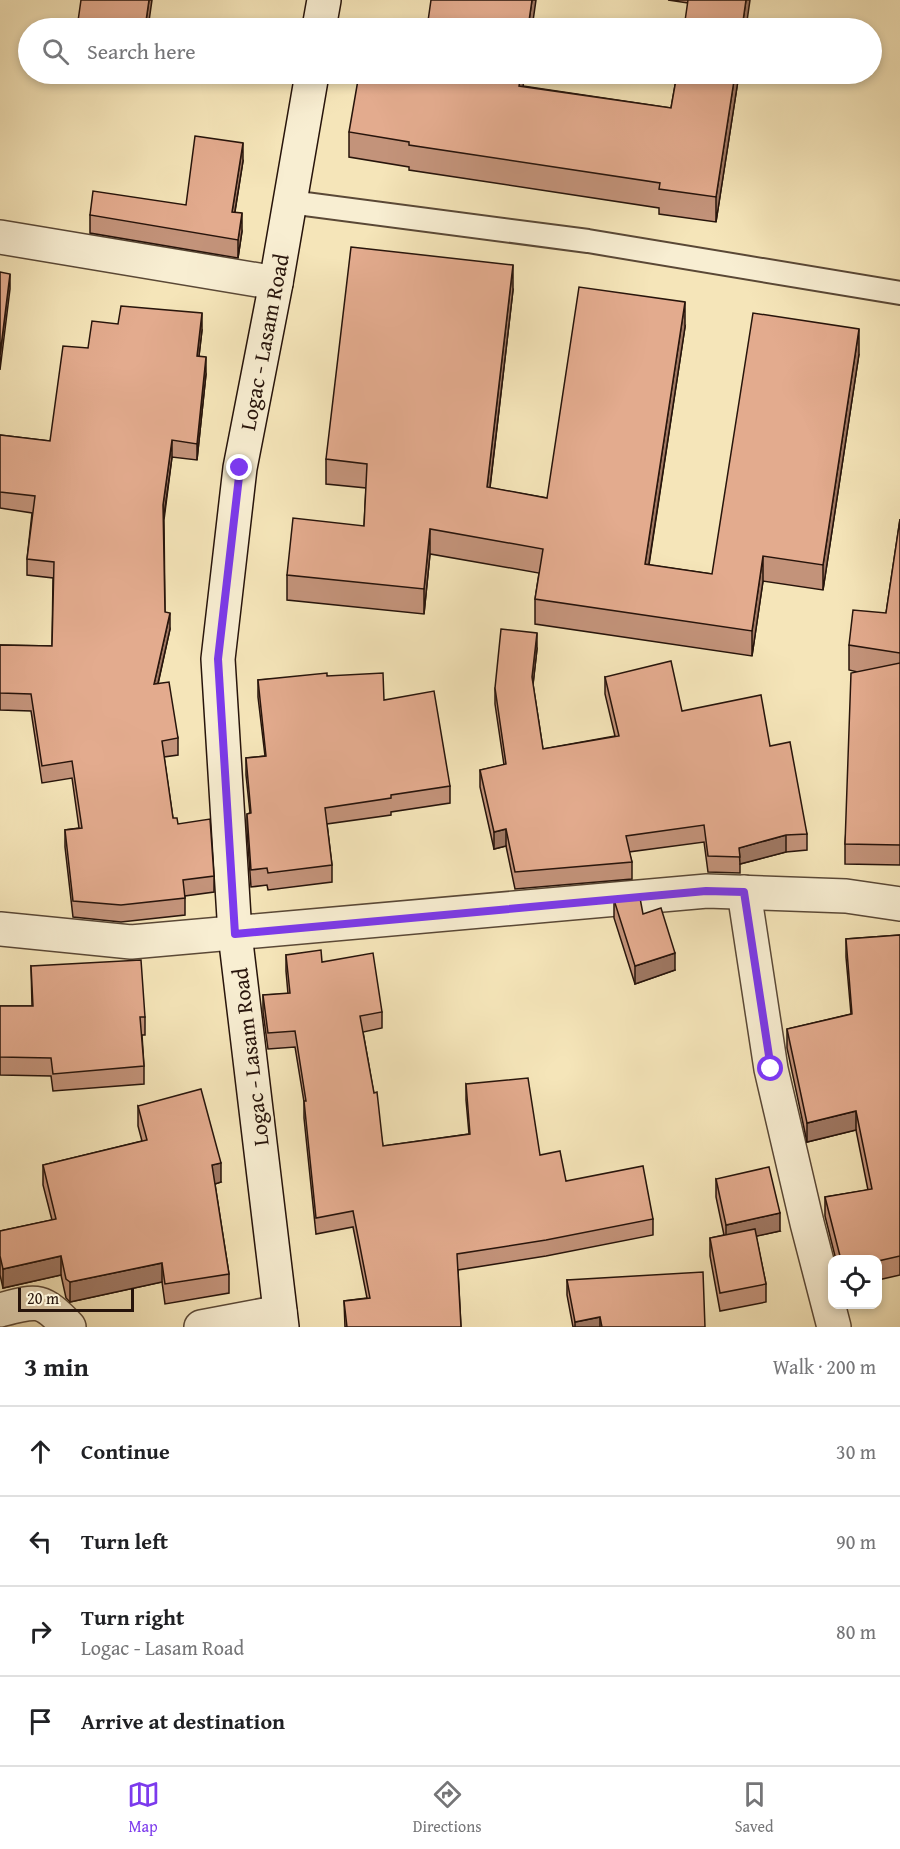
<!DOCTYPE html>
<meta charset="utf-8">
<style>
:root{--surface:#fff;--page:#f6f6f6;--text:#202124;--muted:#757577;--line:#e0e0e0;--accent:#7c3aed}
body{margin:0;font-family:"Gentium Book Plus",serif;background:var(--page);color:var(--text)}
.controls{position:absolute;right:18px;bottom:18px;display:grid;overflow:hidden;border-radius:12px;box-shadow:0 3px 9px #0003}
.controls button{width:54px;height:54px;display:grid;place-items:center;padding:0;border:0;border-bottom:2px solid var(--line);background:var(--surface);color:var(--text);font:30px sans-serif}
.scale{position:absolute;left:18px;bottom:15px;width:116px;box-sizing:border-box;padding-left:6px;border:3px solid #27140b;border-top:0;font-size:16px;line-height:21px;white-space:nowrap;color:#27140b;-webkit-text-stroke:4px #f8eed2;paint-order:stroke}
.stop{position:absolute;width:18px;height:18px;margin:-14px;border:4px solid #7c3aed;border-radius:50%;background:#fff}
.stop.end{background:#7c3aed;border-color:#fff;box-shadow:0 2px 6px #0008}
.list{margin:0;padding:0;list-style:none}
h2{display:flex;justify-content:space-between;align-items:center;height:78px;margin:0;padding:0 24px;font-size:26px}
h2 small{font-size:20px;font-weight:400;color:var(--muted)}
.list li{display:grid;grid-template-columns:39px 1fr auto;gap:18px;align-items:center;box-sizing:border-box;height:90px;padding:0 24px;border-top:2px solid var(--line)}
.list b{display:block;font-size:22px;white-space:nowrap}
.list p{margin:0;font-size:20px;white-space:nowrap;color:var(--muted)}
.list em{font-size:20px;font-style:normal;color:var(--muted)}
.icon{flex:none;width:33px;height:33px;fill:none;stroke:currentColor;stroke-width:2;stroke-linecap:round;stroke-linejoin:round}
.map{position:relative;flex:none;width:900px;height:1327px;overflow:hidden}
.search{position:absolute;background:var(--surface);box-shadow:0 3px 9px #0003;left:18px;right:18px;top:18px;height:66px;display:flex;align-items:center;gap:15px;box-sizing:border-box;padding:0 21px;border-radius:33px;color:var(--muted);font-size:22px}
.sheet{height:438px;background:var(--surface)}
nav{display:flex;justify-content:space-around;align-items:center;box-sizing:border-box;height:84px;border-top:2px solid var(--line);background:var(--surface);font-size:16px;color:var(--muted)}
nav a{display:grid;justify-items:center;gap:3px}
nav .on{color:var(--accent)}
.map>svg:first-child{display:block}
</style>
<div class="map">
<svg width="900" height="1327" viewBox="0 0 900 1327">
<rect width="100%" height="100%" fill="#f5e5b9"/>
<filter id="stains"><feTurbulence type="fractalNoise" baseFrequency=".00333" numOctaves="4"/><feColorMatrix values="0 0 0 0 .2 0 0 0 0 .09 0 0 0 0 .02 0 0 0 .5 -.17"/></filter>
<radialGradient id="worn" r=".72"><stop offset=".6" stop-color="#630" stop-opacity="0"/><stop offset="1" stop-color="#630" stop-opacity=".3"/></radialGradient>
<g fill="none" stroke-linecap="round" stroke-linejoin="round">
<!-- service casing -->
<g stroke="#5a4836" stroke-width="26">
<path id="service" d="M290 202 588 241 900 293"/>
</g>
<!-- minor casing -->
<g stroke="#5a4836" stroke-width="36">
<g id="minor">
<path d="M0 237 276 283"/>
<path d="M744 892 771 1069 807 1223 834 1327"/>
<path d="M0 929 131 942 707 891 846 896 900 904"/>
<path d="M0 1310C38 1300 41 1298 69 1327"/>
<path d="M201 1327 280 1312"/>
</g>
</g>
<!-- secondary casing -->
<g stroke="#27140b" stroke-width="36">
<g id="secondary">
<path d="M319 28 324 0"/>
<path d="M282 1327 235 934 218 659 240 468 276 283 312 74"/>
</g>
</g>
<!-- service -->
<use href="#service" stroke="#f8eed2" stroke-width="22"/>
<!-- minor -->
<use href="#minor" stroke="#f8eed2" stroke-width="33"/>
<!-- secondary -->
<use href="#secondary" stroke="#f8eed2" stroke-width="33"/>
</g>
<!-- wall -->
<g fill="#c3937a" stroke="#27140b" stroke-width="1.5">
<path d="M668 0H750L688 3Z"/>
<path d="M420 74H525L523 86 671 108 677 74H739L716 222 659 214V208L409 170V167L349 157V132L419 78Z"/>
<path d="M243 161 235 212 242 231 238 258 90 233V215L186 205Z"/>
<path d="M513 290 490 488 547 498 685 327 649 565 712 574 859 354 823 590 763 581 752 656 535 624V599L539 573 430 554 424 614 287 600V575L364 526 366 488 326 484V459Z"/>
<path d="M118 324 202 330 199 356 206 374 197 460 172 457 164 520 165 612 170 629 158 684 178 738V755L164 757 173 818 214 876V892L185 896V915L121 922 73 917 65 847V830L79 828 72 778 42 783 31 711 0 710V645L52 646 53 578 27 575V559L32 513 0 508V435L50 441 88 348Z"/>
<path d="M900 519V865L845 864V844L858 672 849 670V645L886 613Z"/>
<path d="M537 649 533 684 543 749 615 736 605 694V677L682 711 770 746 807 834V850L786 852 740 864V873L708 872 704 842 629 852 632 862V879L515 889 506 846 494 849 480 787V770L504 765 495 704V688Z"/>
<path d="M327 676 384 700 450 786V803L391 812V815L327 824 332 865V882L268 890 267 885 251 887 247 831V814L250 813 246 775V758L265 756 258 697V680Z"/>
<path d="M614 900 643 914 675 970 635 984 614 918Z"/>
<path d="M900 935V1275L878 1280V1260H836L825 1216V1197L868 1190 856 1130 807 1142 787 1048V1029L851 1014 846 957V939Z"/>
<path d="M286 955 322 962 382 1012V1028L363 1032 383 1146 469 1134 466 1100V1084L566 1181 653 1219V1235L546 1256 458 1270 461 1327H345L344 1301 367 1298 353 1227 316 1234 304 1118V1102L295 1047 268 1049 263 1012V995L288 994 286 971Z"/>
<path d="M31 966 145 1017V1035H142L144 1066V1084L53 1091 51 1076 0 1075V1006H32Z"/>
<path d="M138 1106 221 1182 215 1184 229 1274V1293L165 1304 162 1282 70 1302 66 1298 61 1275 3 1288 0 1275V1231L52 1220 43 1185V1165L142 1141 138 1126Z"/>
<path d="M716 1179 780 1231 756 1236 766 1284V1302L720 1311 710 1256V1238L724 1235 716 1197Z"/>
<path d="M567 1280 705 1327H573L567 1295Z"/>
</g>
<!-- shaded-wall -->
<g fill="#9f7863" stroke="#27140b" stroke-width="1.5">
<path d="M149 0H152L148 28H145Z"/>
<path d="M532 0H536L532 28H528Z"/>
<path d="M746 0H750L746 28H742Z"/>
<path d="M521 74H525L519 111V86Z"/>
<path d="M735 74H739L716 222V197Z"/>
<path d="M243 143V161L232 229V212Z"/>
<path d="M242 213V231L238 258V240Z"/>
<path d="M513 265V290L487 512V487Z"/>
<path d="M10 274V289L0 370V355Z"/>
<path d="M685 302V327L645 589V564Z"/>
<path d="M202 313V330L197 373V356Z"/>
<path d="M859 329V354L823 590V565Z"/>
<path d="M206 357V374L197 460V444Z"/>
<path d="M172 440V457L163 522V505Z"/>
<path d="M430 529V554L424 614V589Z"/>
<path d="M763 556V581L752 656V631Z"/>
<path d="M170 613V629L154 701V684Z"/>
<path d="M537 633V649L532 694V677Z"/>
<path d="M506 829V846L494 849V832Z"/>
<path d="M786 835V852L740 864 739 848Z"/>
<path d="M675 953V970L635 984V966Z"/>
<path d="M856 1111V1130L807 1142V1123Z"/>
<path d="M221 1163V1182L212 1185V1165Z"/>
<path d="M780 1213V1231L726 1243V1225Z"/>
<path d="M61 1256V1275L3 1288V1269Z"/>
<path d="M162 1263V1282L70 1302V1282Z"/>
<path d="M600 1317V1327H575V1322Z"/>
</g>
<!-- building -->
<g fill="#e3ab8e" stroke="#27140b" stroke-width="1.5">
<path d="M81 0H149L145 28H77Z"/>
<path d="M431 0H532L528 28H427Z"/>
<path d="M688 0H746L742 28H684Z"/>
<path d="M359 74H390L419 78 420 74H521L519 86 671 108 677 74H735L716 197 659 189 660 183 409 145V142L349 132Z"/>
<path d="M195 136 243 143 232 212 242 213 238 240 90 215 93 191 186 205Z"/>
<path d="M351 247 513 265 487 487 547 498 579 287 685 302 645 564 712 574 753 313 859 329 823 565 763 556 752 631 535 599 543 549 430 529 424 589 287 575 293 518 364 526 367 464 326 459Z"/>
<path d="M0 272 10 274 0 355Z"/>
<path d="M121 306 202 313 197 356 206 357 197 444 172 440 163 505 165 612 170 613 154 684 169 682 178 738 162 741 173 818H177L178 824 210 819 214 876 183 880 185 898 121 905 73 901 65 830 82 828 72 761 42 766 31 694 0 693V645L52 646 54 562 27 559 35 496 0 492V435L50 441 63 346 88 348 92 321 118 324Z"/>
<path d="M900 519V653L849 645 853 610 886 613Z"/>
<path d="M501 629 537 633 532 677 543 749 619 736 605 677 671 661 682 711 761 695 770 746 790 742 807 834 786 835 739 848 740 857 708 856 704 825 626 836 632 862 515 872 506 829 494 832 480 770 506 764 495 688Z"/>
<path d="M900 663V845L845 844 851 673Z"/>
<path d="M327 673V676L383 673 384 700 434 691 450 786 391 795V798L325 808 332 865 268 873 267 868 251 870 247 814 251 813 246 758 266 756 258 680Z"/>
<path d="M640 898 643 914 661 908 675 953 635 966 614 900Z"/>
<path d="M900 935V1256L878 1261V1260H841L825 1197 872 1189 856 1111 807 1123 787 1029 852 1014 846 939Z"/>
<path d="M321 950 322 962 373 953 382 1012 360 1016 374 1093 377 1092 383 1146 470 1134 466 1084 528 1078 540 1155 560 1151 566 1181 643 1166 653 1219 546 1240 457 1254 461 1327H347L344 1301 370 1298 353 1211 316 1218 304 1101H306L295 1031 268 1033 263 995 290 993 286 955Z"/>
<path d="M141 960 145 1017H140L144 1066 53 1074 51 1058 0 1057V1006H33L31 966Z"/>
<path d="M201 1089 221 1163 212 1165 229 1274 165 1284 162 1263 70 1282 66 1279 61 1256 3 1269 0 1256V1231L56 1219 43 1165 147 1140 138 1106Z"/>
<path d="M769 1167 780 1213 726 1225 716 1179Z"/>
<path d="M755 1229 766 1284 720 1293 710 1238Z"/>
<path d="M703 1272 705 1327H602L600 1317 575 1322 567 1280Z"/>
</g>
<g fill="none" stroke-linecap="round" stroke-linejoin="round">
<!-- route -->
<path stroke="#7c3aed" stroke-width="8" d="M240 468 218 659 235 934 706 891 744 892 771 1069"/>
</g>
<g text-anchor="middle" stroke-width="5" stroke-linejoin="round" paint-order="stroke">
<!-- street labels -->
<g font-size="22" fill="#27140b" stroke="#f8eed2">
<text transform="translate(264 342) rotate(-79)" y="8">Logac - Lasam Road</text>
<text transform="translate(250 1057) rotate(-97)" y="8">Logac - Lasam Road</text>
</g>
</g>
<rect width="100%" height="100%" filter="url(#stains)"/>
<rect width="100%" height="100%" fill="url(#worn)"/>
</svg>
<div class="controls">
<button><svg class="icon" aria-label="locate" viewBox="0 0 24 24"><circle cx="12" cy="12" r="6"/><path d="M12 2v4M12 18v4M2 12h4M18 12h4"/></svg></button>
</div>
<div class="scale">20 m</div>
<div class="stop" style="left:771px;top:1069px"></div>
<div class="stop end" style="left:240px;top:468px"></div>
<div class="search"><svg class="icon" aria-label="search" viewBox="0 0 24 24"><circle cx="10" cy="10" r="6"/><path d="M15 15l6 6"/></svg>Search here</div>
</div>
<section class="sheet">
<h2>3 min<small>Walk · 200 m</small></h2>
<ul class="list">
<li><svg class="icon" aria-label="ahead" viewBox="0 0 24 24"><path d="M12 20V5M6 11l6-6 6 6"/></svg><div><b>Continue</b></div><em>30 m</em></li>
<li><svg class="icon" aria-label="left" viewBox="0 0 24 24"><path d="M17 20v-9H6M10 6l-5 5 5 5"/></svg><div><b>Turn left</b></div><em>90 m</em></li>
<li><svg class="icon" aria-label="right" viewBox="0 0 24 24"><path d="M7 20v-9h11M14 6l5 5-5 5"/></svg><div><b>Turn right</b><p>Logac - Lasam Road</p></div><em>80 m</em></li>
<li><svg class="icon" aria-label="arrive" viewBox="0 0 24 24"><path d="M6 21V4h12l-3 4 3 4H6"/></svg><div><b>Arrive at destination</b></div></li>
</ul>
</section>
<nav>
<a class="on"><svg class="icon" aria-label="map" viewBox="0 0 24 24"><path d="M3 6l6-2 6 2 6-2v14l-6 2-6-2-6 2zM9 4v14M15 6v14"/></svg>Map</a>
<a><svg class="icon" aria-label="directions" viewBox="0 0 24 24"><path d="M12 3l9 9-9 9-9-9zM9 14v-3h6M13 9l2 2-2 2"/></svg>Directions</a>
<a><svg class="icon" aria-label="saved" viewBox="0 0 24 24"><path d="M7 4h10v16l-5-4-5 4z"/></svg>Saved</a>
</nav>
